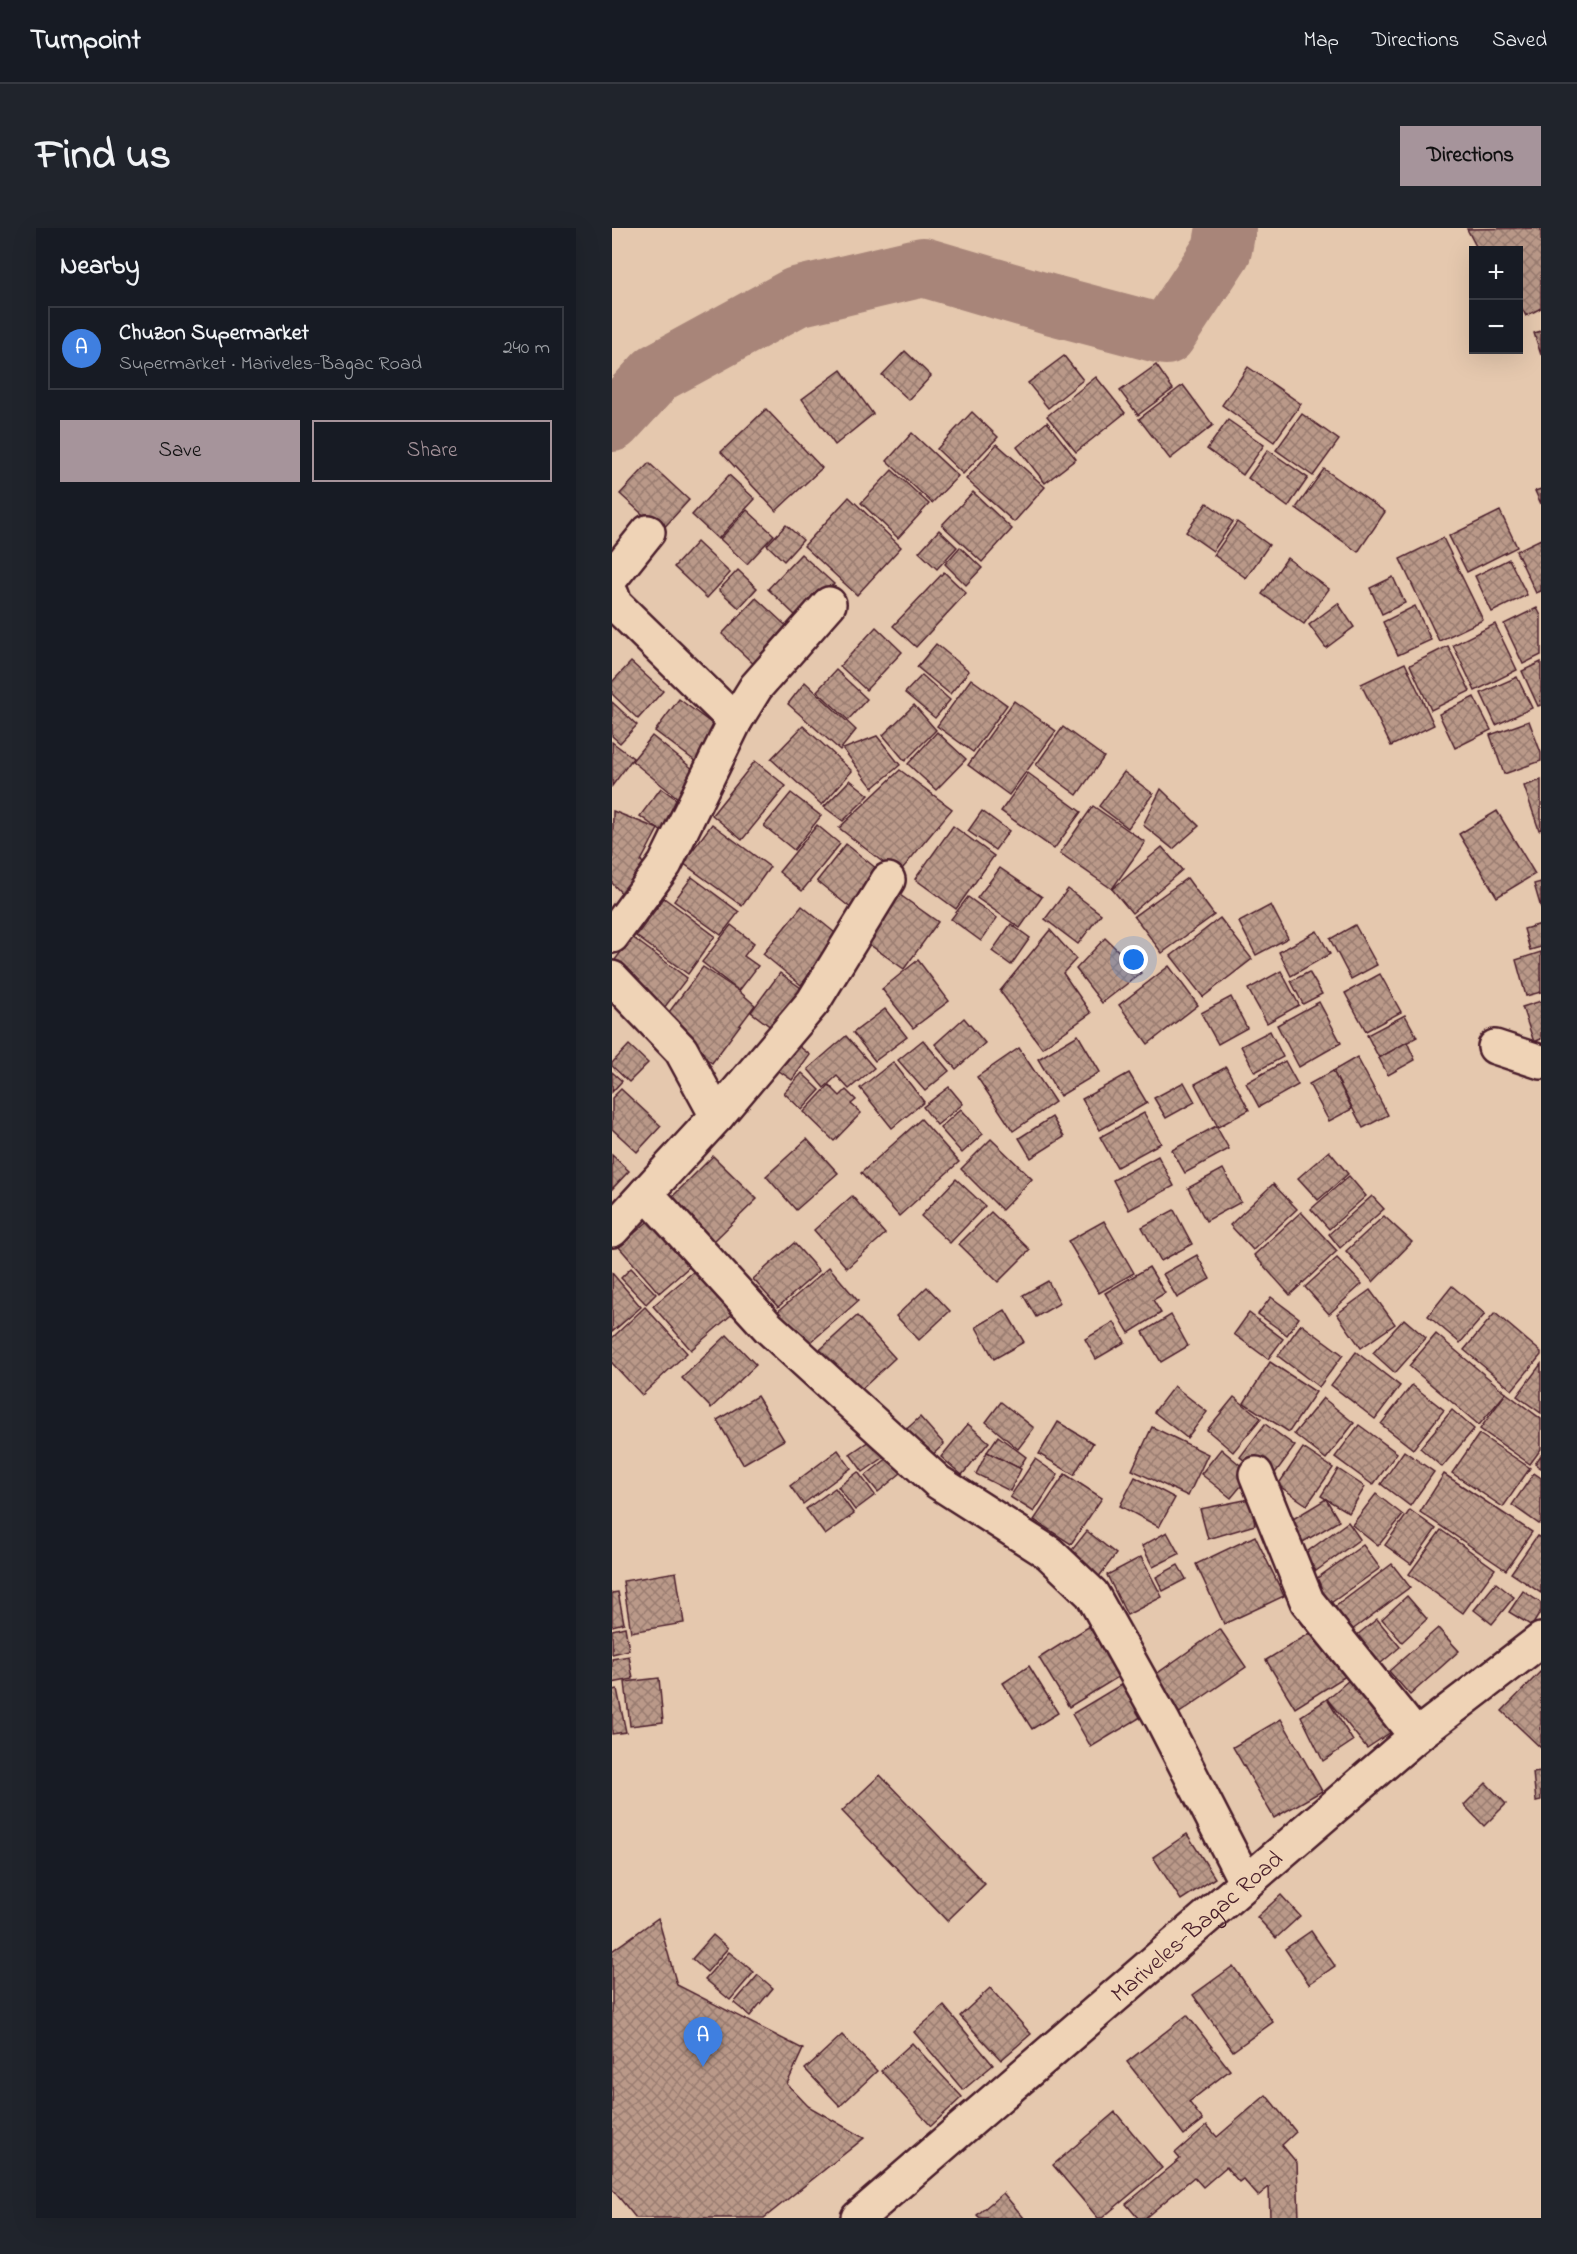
<!DOCTYPE html>
<meta charset="utf-8">
<style>
:root{--surface:#171b24;--page:#20242c;--text:#f1f3f6;--muted:#9ea1a6;--line:#363941;--accent:#a6949b}
body{margin:0;font-family:"Indie Flower",sans-serif;background:var(--page);color:var(--text)}
.controls{position:absolute;right:18px;top:18px;display:grid;overflow:hidden;border-radius:0px;box-shadow:0 6px 24px #0002}
.controls button{width:54px;height:54px;display:grid;place-items:center;padding:0;border:0;border-bottom:2px solid var(--line);background:var(--surface);color:var(--text);font:30px sans-serif}
.you{position:absolute;left:522px;top:732px;width:21px;height:21px;margin:-15px;border:4px solid #fff;border-radius:50%;background:#1a73e8;box-shadow:0 0 0 9px #1a73e833}
.badge{display:grid;place-items:center;width:39px;height:39px;border-radius:50%;background:var(--accent);color:#fff;font-size:20px;font-weight:700}
.pin{position:absolute;translate:-50% -50px;filter:drop-shadow(0 2px 3px #0008)}
.pin::after{content:'';position:absolute;top:32px;width:21px;height:18px;background:inherit;clip-path:polygon(0 0,100% 0,50% 100%)}
.list{margin:0;padding:0;list-style:none}
h2{display:flex;justify-content:space-between;align-items:center;height:78px;margin:0;padding:0 24px;font-size:26px}
h2 small{font-size:20px;font-weight:400;color:var(--muted)}
.list li{display:grid;grid-template-columns:39px 1fr auto;gap:18px;align-items:center;box-sizing:border-box;height:84px;margin:0 12px 12px;padding:0 12px;border:2px solid var(--line);border-radius:0px}
.list b{display:block;font-size:22px;white-space:nowrap}
.list p{margin:0;font-size:20px;white-space:nowrap;color:var(--muted)}
.list em{font-size:20px;font-style:normal;color:var(--muted)}
.actions{display:flex;gap:12px;padding:18px 24px}
.actions a{flex:1;padding:14px 0;border:2px solid var(--accent);border-radius:0px;text-align:center;font-size:21px;color:var(--accent)}
.actions .main{background:var(--accent);color:#111}
.map{position:relative;flex:none;width:929px;height:1990px;overflow:hidden;border-radius:0px}
header{display:flex;align-items:center;gap:36px;box-sizing:border-box;height:84px;padding:0 30px;background:var(--surface);border-bottom:2px solid var(--line)}
header strong{font-size:28px}
nav{display:flex;gap:33px;margin-inline-start:auto;font-size:21px}
.intro{display:flex;align-items:center;justify-content:space-between;box-sizing:border-box;height:144px;padding:0 36px}
h1{margin:0;font-size:42px}
.button{padding:15px 27px;border-radius:0px;background:var(--accent);color:#111;font-size:21px;font-weight:700}
main{display:flex;gap:36px;padding:0 36px}
aside{flex:1;background:var(--surface);border-radius:0px;box-shadow:0 6px 24px #0002}
.map>svg:first-child{display:block}
</style>
<header>
<strong>Turnpoint</strong>
<nav><a>Map</a><a>Directions</a><a>Saved</a></nav>
</header>
<div class="intro"><h1>Find us</h1><a class="button">Directions</a></div>
<main>
<aside>
<h2>Nearby<small></small></h2>
<ul class="list">
<li><span class="badge" style="background:#3f7fe0">A</span><div><b>Chuzon Supermarket</b><p>Supermarket · Mariveles-Bagac Road</p></div><em>240 m</em></li>
</ul>
<div class="actions"><a class="main">Save</a><a>Share</a></div>
</aside>
<div class="map">
<svg width="929" height="1990" viewBox="0 0 929 1990">
<defs>
<pattern id="building-cross-hatch" width="8" height="8" patternUnits="userSpaceOnUse" patternTransform="scale(1.5)"><rect width="8" height="8" fill="#ba9989"/><path d="M0 0l8 8M0 8l8-8" fill="none" stroke="#997c70"/></pattern>
</defs>
<rect width="100%" height="100%" fill="#e5c8ae"/>
<filter id="ink" filterUnits="userSpaceOnUse"><feTurbulence type="fractalNoise" baseFrequency=".0167" numOctaves="2"/><feDisplacementMap in="SourceGraphic" scale="12" xChannelSelector="R" yChannelSelector="G"/><feConvolveMatrix kernelMatrix="1 2 1 2 8 2 1 2 1" color-interpolation-filters="sRGB"/></filter>
<g filter="url(#ink)">
<g fill="none" stroke-linecap="round" stroke-linejoin="round">
<!-- river -->
<path stroke="#a88579" stroke-width="60" d="M0 194 45 145 184 69 311 39 437 76 554 107 610 22 614 0"/>
</g>
<!-- building -->
<g fill="url(#building-cross-hatch)" stroke="#4a1f2b" stroke-width="1.5">
<path d="M929 0V80L914 88 906 73V22H866L855 1Z"/>
<path d="M929 103V127L922 105Z"/>
<path d="M293 123 319 148 297 172 270 147Z"/>
<path d="M452 128 471 152 436 180 416 155Z"/>
<path d="M544 137 561 161 526 187 508 163Z"/>
<path d="M636 139 689 176 662 214 610 177Z"/>
<path d="M229 142 261 186 223 217 190 171Z"/>
<path d="M484 149 513 185 464 224 435 188Z"/>
<path d="M571 157 601 197 558 231 527 191Z"/>
<path d="M154 181 210 240 164 283 109 224Z"/>
<path d="M360 184 386 209 351 246 325 221Z"/>
<path d="M690 186 727 212 701 248 664 222Z"/>
<path d="M616 192 652 217 631 247 595 221Z"/>
<path d="M435 194 464 231 433 255 405 219Z"/>
<path d="M300 205 346 248 320 275 275 233Z"/>
<path d="M385 216 433 259 402 294 354 251Z"/>
<path d="M656 222 696 250 676 279 636 250Z"/>
<path d="M37 235 77 272 49 303 8 266Z"/>
<path d="M712 241 773 284 746 324 684 280Z"/>
<path d="M280 242 317 276 286 310 249 275Z"/>
<path d="M117 247 143 271 106 311 80 287Z"/>
<path d="M929 261V276L923 263Z"/>
<path d="M361 264 400 301 370 334 330 297Z"/>
<path d="M237 269 289 319 245 367 192 318Z"/>
<path d="M595 275 621 294 601 323 574 304Z"/>
<path d="M135 282 162 307 135 336 108 311Z"/>
<path d="M888 283 905 319 855 344 837 308Z"/>
<path d="M625 294 657 317 634 350 602 327Z"/>
<path d="M174 297 191 312 172 333 155 317Z"/>
<path d="M327 302 345 319 325 341 307 324Z"/>
<path d="M831 310 871 392 827 413 788 331Z"/>
<path d="M929 311V363L924 365 904 323Z"/>
<path d="M85 314 118 345 95 370 62 339Z"/>
<path d="M348 319 370 340 354 357 333 336Z"/>
<path d="M189 326 222 356 188 392 156 361Z"/>
<path d="M675 330 717 361 692 396 650 366Z"/>
<path d="M897 331 915 367 880 384 863 348Z"/>
<path d="M126 342 145 360 127 380 107 362Z"/>
<path d="M332 344 354 365 304 419 281 398Z"/>
<path d="M781 349 793 375 770 386 758 360Z"/>
<path d="M144 370 183 406 149 443 110 406Z"/>
<path d="M726 375 742 399 714 420 697 397Z"/>
<path d="M803 378 819 412 786 427 771 394Z"/>
<path d="M925 380 929 388V427L911 436 892 396Z"/>
<path d="M883 396 905 442 863 463 841 417Z"/>
<path d="M264 399 290 424 254 462 228 438Z"/>
<path d="M324 416 357 443 338 466 305 439Z"/>
<path d="M836 418 858 463 819 482 798 437Z"/>
<path d="M19 434 51 463 26 491 0 466V454Z"/>
<path d="M929 434V477L926 478 910 443Z"/>
<path d="M793 435 822 497 779 518 749 456Z"/>
<path d="M224 442 255 471 236 492 205 463Z"/>
<path d="M310 447 338 472 323 490 293 465Z"/>
<path d="M905 449 920 480 884 497 869 465Z"/>
<path d="M359 451 395 477 361 524 325 498Z"/>
<path d="M193 454 244 502 228 522 176 476Z"/>
<path d="M862 469 879 502 843 520 827 486Z"/>
<path d="M67 471 111 504 87 536 43 503Z"/>
<path d="M402 473 444 503 397 567 356 537Z"/>
<path d="M0 474 25 497 8 515 0 508Z"/>
<path d="M302 477 324 502 293 533 271 507Z"/>
<path d="M917 493 929 525V533L892 546 878 507Z"/>
<path d="M191 498 240 543 210 577 159 531Z"/>
<path d="M451 499 492 529 465 567 424 537Z"/>
<path d="M325 504 354 531 324 562 296 536Z"/>
<path d="M40 508 87 546 67 571 20 533Z"/>
<path d="M265 508 288 537 261 560 231 521Z"/>
<path d="M0 514 21 530 0 558Z"/>
<path d="M143 533 174 558 130 612 100 587Z"/>
<path d="M288 542 340 581 286 646 227 600Z"/>
<path d="M512 544 541 566 516 600 487 578Z"/>
<path d="M416 545 469 584 442 621 389 583Z"/>
<path d="M238 552 257 567 231 593 212 579Z"/>
<path d="M929 552V601L927 602 912 558Z"/>
<path d="M49 560 71 576 50 604 28 588Z"/>
<path d="M549 561 587 598 561 621 531 597Z"/>
<path d="M179 565 209 588 182 622 152 598Z"/>
<path d="M481 578 533 614 500 661 448 625Z"/>
<path d="M1 583 46 601 29 633 40 643 16 672 0 655Z"/>
<path d="M370 583 397 603 383 622 356 603Z"/>
<path d="M885 583 923 646 885 669 847 606Z"/>
<path d="M100 596 158 639 130 678 71 635Z"/>
<path d="M205 597 228 616 190 663 167 644Z"/>
<path d="M341 598 382 628 344 681 303 651Z"/>
<path d="M234 616 270 645 240 681 205 653Z"/>
<path d="M550 619 570 642 520 685 500 661Z"/>
<path d="M388 640 430 669 408 700 365 670Z"/>
<path d="M80 649 127 684 109 707 62 673Z"/>
<path d="M575 650 602 687 550 725 522 688Z"/>
<path d="M929 654V680L922 656Z"/>
<path d="M456 661 489 686 466 716 433 691Z"/>
<path d="M288 667 326 694 292 741 254 714Z"/>
<path d="M356 669 385 690 369 713 339 691Z"/>
<path d="M52 670 103 708 76 746 24 708Z"/>
<path d="M659 677 676 710 644 727 627 694Z"/>
<path d="M190 678 228 709 189 757 151 726Z"/>
<path d="M608 690 640 731 591 769 559 728Z"/>
<path d="M399 696 418 710 399 737 380 723Z"/>
<path d="M929 696V719L918 722 912 701Z"/>
<path d="M119 697 142 715 132 728 146 738 127 763 90 734Z"/>
<path d="M743 697 765 737 739 751 718 711Z"/>
<path d="M438 702 464 731 451 745 479 785 430 820 388 763Z"/>
<path d="M705 703 718 726 679 748 667 724Z"/>
<path d="M20 709 75 750 52 780 0 741V736Z"/>
<path d="M493 710 529 745 490 775 464 741Z"/>
<path d="M929 724V764L914 768 904 732Z"/>
<path d="M306 732 337 773 301 800 270 761Z"/>
<path d="M557 738 586 777 536 816 507 777Z"/>
<path d="M91 739 127 763 143 777 100 835 48 796Z"/>
<path d="M669 743 687 777 655 795 636 761Z"/>
<path d="M697 744 710 766 691 776 679 753Z"/>
<path d="M168 745 196 765 168 806 139 784Z"/>
<path d="M768 746 789 784 754 803 733 765Z"/>
<path d="M619 769 635 800 606 816 589 785Z"/>
<path d="M929 773V811L922 814 910 779Z"/>
<path d="M707 774 729 815 687 839 665 797Z"/>
<path d="M273 781 295 809 263 833 241 805Z"/>
<path d="M793 787 805 809 767 830 755 807Z"/>
<path d="M352 790 373 815 344 841 323 816Z"/>
<path d="M658 803 671 829 643 844 629 818Z"/>
<path d="M466 807 488 844 448 868 426 831Z"/>
<path d="M234 808 262 840 237 861 225 848 212 860 196 841Z"/>
<path d="M311 812 337 843 313 863 286 832Z"/>
<path d="M182 814 198 827 180 852 163 840Z"/>
<path d="M795 814 803 832 776 847 767 830Z"/>
<path d="M17 817 36 835 17 854 0 838V835Z"/>
<path d="M407 820 443 874 401 903 365 849Z"/>
<path d="M745 829 776 887 751 900 721 843Z"/>
<path d="M673 833 686 857 647 879 634 855Z"/>
<path d="M281 834 312 874 280 900 248 860Z"/>
<path d="M614 839 637 882 606 899 583 856Z"/>
<path d="M721 843 740 881 717 893 697 856Z"/>
<path d="M0 844 10 853 0 864Z"/>
<path d="M190 845 208 862 190 882 172 865Z"/>
<path d="M517 845 535 875 488 902 470 871Z"/>
<path d="M572 854 583 874 554 890 542 870Z"/>
<path d="M217 857 228 868 234 862 244 872 239 876 249 885 222 913 192 884Z"/>
<path d="M337 859 351 876 325 897 311 879Z"/>
<path d="M9 861 49 898 25 924 0 901V870Z"/>
<path d="M349 881 371 906 350 925 328 900Z"/>
<path d="M532 885 549 915 505 939 488 909Z"/>
<path d="M440 889 452 909 419 930 407 910Z"/>
<path d="M309 891 347 934 287 988 249 945Z"/>
<path d="M604 898 617 921 573 945 560 922Z"/>
<path d="M195 911 226 945 184 982 154 948Z"/>
<path d="M379 911 420 951 390 982 349 941Z"/>
<path d="M717 923 736 946 706 972 686 950Z"/>
<path d="M0 927 17 943 0 961Z"/>
<path d="M101 928 145 971 101 1014 58 971Z"/>
<path d="M546 928 562 958 517 982 501 952Z"/>
<path d="M611 941 629 974 594 993 576 960Z"/>
<path d="M737 948 754 968 717 1001 699 981Z"/>
<path d="M344 951 373 978 338 1015 309 988Z"/>
<path d="M661 956 685 981 641 1022 618 997Z"/>
<path d="M240 968 273 1006 235 1040 202 1002Z"/>
<path d="M760 968 772 981 728 1020 717 1006Z"/>
<path d="M562 982 580 1016 549 1033 530 999Z"/>
<path d="M379 984 418 1022 386 1054 347 1016Z"/>
<path d="M689 984 725 1023 678 1067 642 1027Z"/>
<path d="M43 987 84 1033 47 1065 7 1019Z"/>
<path d="M772 988 800 1014 761 1054 734 1023Z"/>
<path d="M492 993 522 1045 487 1065 456 1013Z"/>
<path d="M182 1015 207 1043 166 1079 141 1051Z"/>
<path d="M585 1027 598 1051 565 1070 551 1046Z"/>
<path d="M725 1030 750 1056 717 1086 693 1059Z"/>
<path d="M88 1038 125 1082 79 1122 41 1078Z"/>
<path d="M217 1039 246 1073 191 1121 162 1087Z"/>
<path d="M537 1039 553 1065 541 1072 549 1085 517 1105 493 1065Z"/>
<path d="M19 1040 44 1066 34 1076 9 1050Z"/>
<path d="M0 1045 29 1079 0 1104Z"/>
<path d="M436 1053 448 1075 424 1089 411 1067Z"/>
<path d="M840 1058 873 1086 848 1115 816 1088Z"/>
<path d="M315 1059 338 1083 307 1112 284 1088Z"/>
<path d="M758 1062 783 1096 749 1120 725 1086Z"/>
<path d="M659 1069 687 1090 675 1107 646 1086Z"/>
<path d="M33 1079 75 1125 30 1167 0 1135V1110Z"/>
<path d="M393 1082 412 1114 382 1131 364 1099Z"/>
<path d="M637 1085 671 1111 656 1131 622 1106Z"/>
<path d="M883 1085 929 1124V1127L900 1162 852 1122Z"/>
<path d="M559 1087 576 1118 549 1134 531 1104Z"/>
<path d="M245 1088 283 1130 238 1172 199 1130Z"/>
<path d="M792 1091 814 1110 783 1145 761 1125Z"/>
<path d="M502 1094 513 1114 484 1131 473 1111Z"/>
<path d="M689 1096 731 1127 707 1159 666 1128Z"/>
<path d="M824 1106 894 1165 867 1197 797 1138Z"/>
<path d="M115 1107 144 1137 99 1180 70 1150Z"/>
<path d="M744 1124 788 1158 763 1191 719 1157Z"/>
<path d="M658 1134 704 1164 677 1204 632 1175Z"/>
<path d="M929 1136V1185L905 1168Z"/>
<path d="M800 1157 832 1182 801 1221 769 1196Z"/>
<path d="M562 1158 595 1184 575 1210 542 1184Z"/>
<path d="M894 1165 929 1191V1221L918 1236 868 1201Z"/>
<path d="M145 1168 172 1212 131 1236 105 1192Z"/>
<path d="M622 1169 649 1190 621 1224 595 1202Z"/>
<path d="M711 1170 742 1195 714 1231 682 1206Z"/>
<path d="M389 1174 422 1200 406 1221 374 1194Z"/>
<path d="M840 1182 862 1201 830 1239 808 1220Z"/>
<path d="M308 1189 332 1216 313 1234 288 1207Z"/>
<path d="M446 1194 481 1215 462 1247 427 1226Z"/>
<path d="M356 1196 377 1214 350 1247 329 1229Z"/>
<path d="M653 1196 683 1218 658 1252 628 1229Z"/>
<path d="M747 1197 785 1225 761 1257 723 1229Z"/>
<path d="M540 1199 596 1226 576 1268 520 1242Z"/>
<path d="M867 1206 918 1240 891 1279 840 1245Z"/>
<path d="M266 1207 278 1225 251 1244 238 1226Z"/>
<path d="M386 1208 414 1229 407 1240 375 1224Z"/>
<path d="M691 1220 721 1240 695 1277 666 1257Z"/>
<path d="M609 1221 639 1246 619 1270 589 1246Z"/>
<path d="M226 1222 239 1240 191 1276 178 1258Z"/>
<path d="M792 1223 822 1244 798 1278 769 1256Z"/>
<path d="M375 1224 409 1241 398 1263 364 1246Z"/>
<path d="M929 1227V1240L923 1236Z"/>
<path d="M277 1229 289 1245 266 1264 253 1248Z"/>
<path d="M423 1231 446 1247 422 1284 398 1269Z"/>
<path d="M726 1241 753 1259 737 1285 709 1268Z"/>
<path d="M246 1244 263 1267 243 1282 226 1259Z"/>
<path d="M922 1245 929 1250V1294L927 1296 900 1277Z"/>
<path d="M453 1246 490 1270 459 1316 422 1292Z"/>
<path d="M832 1246 920 1304 894 1342 808 1284Z"/>
<path d="M523 1249 563 1270 547 1299 508 1278Z"/>
<path d="M223 1260 242 1286 213 1307 194 1281Z"/>
<path d="M764 1266 791 1287 766 1318 740 1297Z"/>
<path d="M638 1271 643 1297 596 1311 588 1281Z"/>
<path d="M714 1271 727 1293 684 1318 671 1297Z"/>
<path d="M798 1282 824 1301 799 1336 773 1317Z"/>
<path d="M736 1294 748 1311 704 1343 692 1326Z"/>
<path d="M829 1302 883 1341 851 1385 797 1346Z"/>
<path d="M475 1303 504 1326 486 1350 456 1327Z"/>
<path d="M555 1304 567 1326 541 1339 530 1318Z"/>
<path d="M643 1308 672 1368 612 1396 584 1336Z"/>
<path d="M925 1308 929 1310V1365L899 1345Z"/>
<path d="M751 1317 768 1340 716 1377 700 1354Z"/>
<path d="M529 1329 550 1369 515 1387 495 1347Z"/>
<path d="M780 1336 798 1359 732 1408 715 1385Z"/>
<path d="M566 1337 574 1351 551 1363 544 1349Z"/>
<path d="M64 1344 72 1395 19 1404 11 1353Z"/>
<path d="M884 1355 902 1369 880 1396 862 1382Z"/>
<path d="M911 1363 929 1375V1383L920 1398 897 1384Z"/>
<path d="M6 1364 12 1395 0 1398V1365Z"/>
<path d="M795 1368 815 1391 790 1414 770 1391Z"/>
<path d="M765 1391 788 1419 763 1440 739 1412Z"/>
<path d="M481 1396 511 1446 457 1479 427 1430Z"/>
<path d="M13 1399 17 1422 0 1426V1402Z"/>
<path d="M826 1400 847 1423 798 1467 777 1443Z"/>
<path d="M608 1401 634 1439 566 1486 540 1449Z"/>
<path d="M705 1401 734 1448 683 1480 654 1432Z"/>
<path d="M17 1428 21 1451 0 1455V1431Z"/>
<path d="M417 1438 446 1485 420 1501 391 1455Z"/>
<path d="M929 1443V1520L890 1483Z"/>
<path d="M47 1450 51 1494 18 1498 13 1454Z"/>
<path d="M737 1452 785 1500 755 1520 715 1471Z"/>
<path d="M515 1453 534 1486 479 1519 460 1486Z"/>
<path d="M5 1461 14 1504 0 1506V1462Z"/>
<path d="M715 1471 741 1513 711 1533 689 1488Z"/>
<path d="M669 1491 710 1563 662 1590 621 1519Z"/>
<path d="M929 1544V1572L924 1573 921 1545Z"/>
<path d="M268 1547 373 1656 335 1693 230 1583Z"/>
<path d="M874 1555 894 1576 872 1598 852 1577Z"/>
<path d="M575 1606 603 1650 569 1672 541 1629Z"/>
<path d="M669 1667 688 1688 664 1710 645 1689Z"/>
<path d="M46 1690 65 1757 191 1821 175 1856 196 1878 252 1910 152 1990H24L0 1961V1723Z"/>
<path d="M699 1703 723 1738 697 1756 673 1721Z"/>
<path d="M101 1707 116 1720 95 1744 80 1731Z"/>
<path d="M117 1724 142 1744 118 1772 93 1751Z"/>
<path d="M621 1738 661 1794 621 1823 581 1767Z"/>
<path d="M146 1747 161 1760 138 1788 122 1775Z"/>
<path d="M378 1760 419 1806 389 1832 348 1788Z"/>
<path d="M332 1778 381 1837 351 1862 302 1804Z"/>
<path d="M575 1787 618 1842 577 1874 591 1892 572 1907 515 1834Z"/>
<path d="M230 1807 265 1843 228 1878 193 1841Z"/>
<path d="M300 1815 350 1869 319 1898 269 1843Z"/>
<path d="M654 1867 684 1904 670 1917 685 1935 687 1990H658L657 1959 646 1968 631 1951 627 1954 614 1939 591 1959 582 1949 533 1990H526L514 1976 568 1931 563 1925 595 1897 605 1909Z"/>
<path d="M503 1884 550 1940 490 1990H486L441 1937Z"/>
<path d="M391 1965 412 1990H368L365 1987Z"/>
</g>
<g fill="none" stroke-linecap="round" stroke-linejoin="round">
<!-- minor casing -->
<g stroke="#4a1f2b" stroke-width="38">
<g id="minor">
<path d="M0 349 36 304"/>
<path d="M0 367 3 376 123 493"/>
<path d="M0 708 53 636 123 493 144 459 217 376"/>
<path d="M0 750 69 822 105 888"/>
<path d="M883 819 929 834"/>
<path d="M34 965 156 1099 326 1254 437 1325 480 1366 551 1493 634 1655"/>
<path d="M0 1002 105 888 201 774 276 652"/>
<path d="M644 1246 695 1373 804 1508"/>
</g>
</g>
<!-- major casing -->
<g stroke="#4a1f2b" stroke-width="38">
<g id="major">
<path id="s1" d="M246 1990 804 1508 929 1412"/>
</g>
</g>
<!-- minor -->
<use href="#minor" stroke="#efd3b6" stroke-width="33"/>
<!-- major -->
<use href="#major" stroke="#efd3b6" stroke-width="33"/>
</g>
</g>
<g text-anchor="middle" stroke-width="6" stroke-linejoin="round" paint-order="stroke">
<!-- street labels -->
<g font-size="24" fill="#4a1f2b" stroke="#efd3b6">
<text dy="8" stroke="none"><textPath href="#s1" startOffset="447">Mariveles-Bagac Road</textPath></text>
</g>
</g>
</svg>
<div class="controls">
<button>+</button>
<button>−</button>
</div>
<div class="you"></div>
<div class="pin badge" style="left:91px;top:1839px;background:#3f7fe0">A</div>
</div>
</main>
